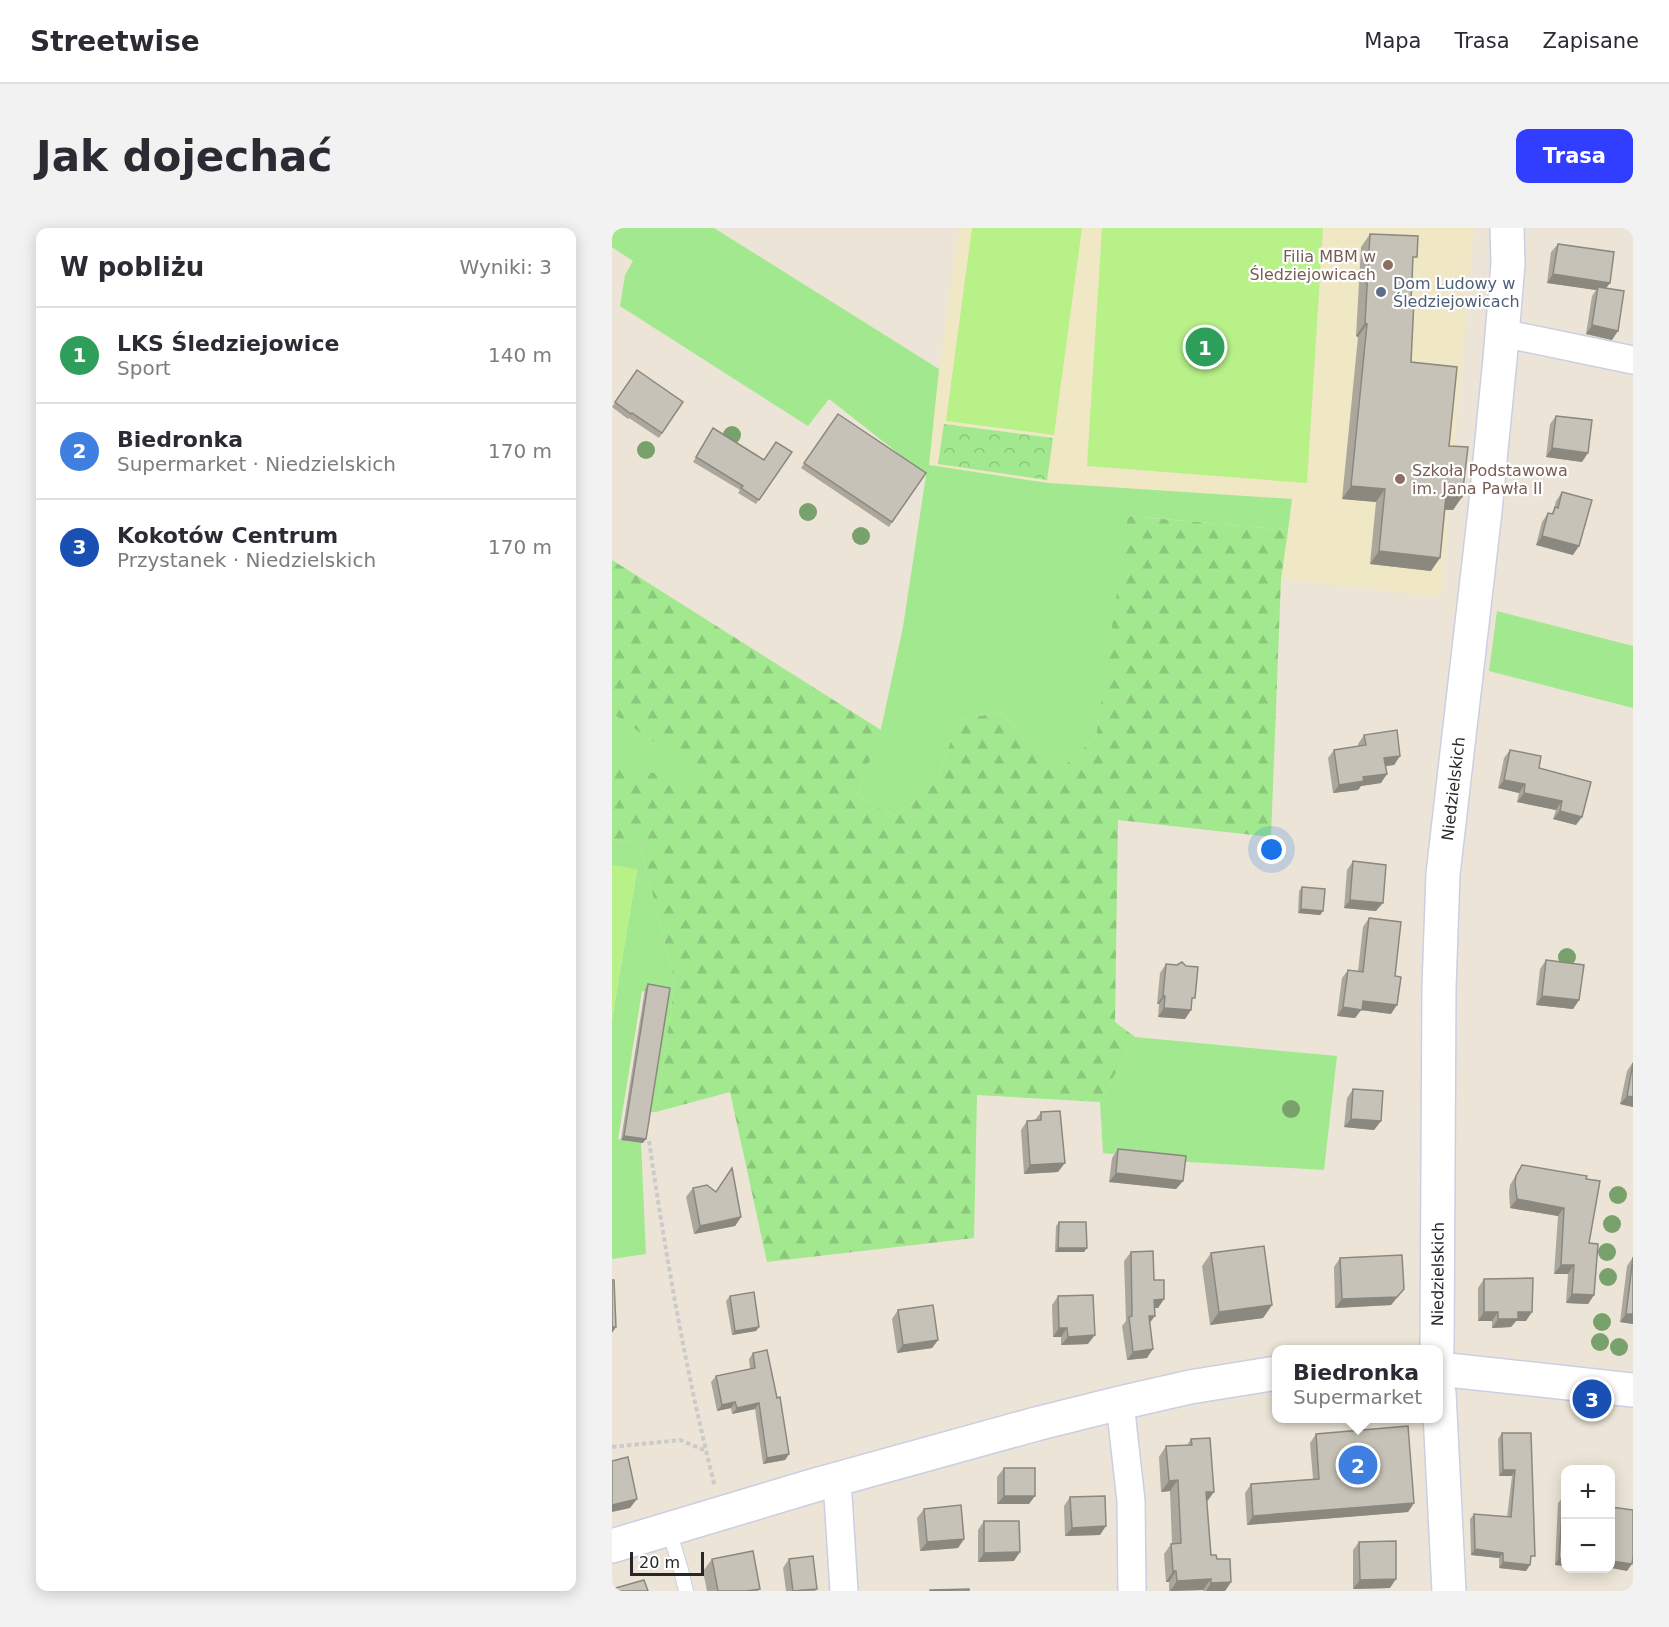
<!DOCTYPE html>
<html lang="pl">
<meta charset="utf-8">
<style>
:root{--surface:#fff;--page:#f2f2f3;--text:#2b2b33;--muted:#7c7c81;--line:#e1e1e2;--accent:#313dff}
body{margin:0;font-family:"DejaVu Sans",sans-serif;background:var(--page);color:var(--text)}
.controls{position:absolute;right:18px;bottom:18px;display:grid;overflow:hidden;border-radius:12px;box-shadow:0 3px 15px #0003}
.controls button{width:54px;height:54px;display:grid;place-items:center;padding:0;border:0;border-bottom:2px solid var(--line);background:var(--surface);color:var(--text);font:30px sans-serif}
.scale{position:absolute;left:18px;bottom:15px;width:74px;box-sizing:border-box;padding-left:6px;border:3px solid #272727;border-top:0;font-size:16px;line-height:21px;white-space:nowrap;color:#272727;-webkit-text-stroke:4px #fff;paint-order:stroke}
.you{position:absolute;left:660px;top:622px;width:21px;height:21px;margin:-15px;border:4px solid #fff;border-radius:50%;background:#1a73e8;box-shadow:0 0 0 9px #1a73e833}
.badge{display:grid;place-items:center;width:39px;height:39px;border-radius:50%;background:var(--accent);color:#fff;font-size:20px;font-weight:700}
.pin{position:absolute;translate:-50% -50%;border:3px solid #fff;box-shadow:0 2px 6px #0006}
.popup{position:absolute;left:660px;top:1117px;width:171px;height:78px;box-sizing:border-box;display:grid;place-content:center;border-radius:12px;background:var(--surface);filter:drop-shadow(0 2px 4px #0005);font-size:20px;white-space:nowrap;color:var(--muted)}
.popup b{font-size:22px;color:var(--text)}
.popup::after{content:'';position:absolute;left:50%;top:100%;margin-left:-12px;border:12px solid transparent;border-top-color:var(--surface)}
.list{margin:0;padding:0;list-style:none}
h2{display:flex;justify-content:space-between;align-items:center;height:78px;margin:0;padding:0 24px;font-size:26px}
h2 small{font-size:20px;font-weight:400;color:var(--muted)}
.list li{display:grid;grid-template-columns:39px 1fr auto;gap:18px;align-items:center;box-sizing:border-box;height:96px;padding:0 24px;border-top:2px solid var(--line)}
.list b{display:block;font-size:22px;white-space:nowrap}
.list p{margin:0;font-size:20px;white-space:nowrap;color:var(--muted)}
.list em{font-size:20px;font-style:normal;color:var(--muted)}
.map{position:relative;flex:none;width:1021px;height:1363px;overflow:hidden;border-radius:12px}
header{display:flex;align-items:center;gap:36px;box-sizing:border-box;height:84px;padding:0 30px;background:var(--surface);border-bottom:2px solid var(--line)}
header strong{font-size:28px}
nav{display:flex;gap:33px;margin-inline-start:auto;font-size:21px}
.intro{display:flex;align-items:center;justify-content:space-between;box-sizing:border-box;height:144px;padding:0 36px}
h1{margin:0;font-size:42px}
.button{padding:15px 27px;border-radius:12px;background:var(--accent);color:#fff;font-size:21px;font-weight:700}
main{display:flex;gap:36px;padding:0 36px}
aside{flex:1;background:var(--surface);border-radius:12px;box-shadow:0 3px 15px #0003}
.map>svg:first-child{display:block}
</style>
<header>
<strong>Streetwise</strong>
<nav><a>Mapa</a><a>Trasa</a><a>Zapisane</a></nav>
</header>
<div class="intro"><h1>Jak dojechać</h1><a class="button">Trasa</a></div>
<main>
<aside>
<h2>W pobliżu<small>Wyniki: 3</small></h2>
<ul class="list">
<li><span class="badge" style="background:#2e9e5b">1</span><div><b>LKS Śledziejowice</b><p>Sport</p></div><em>140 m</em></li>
<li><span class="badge" style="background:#3f7fe0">2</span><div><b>Biedronka</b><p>Supermarket · Niedzielskich</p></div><em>170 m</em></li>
<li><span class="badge" style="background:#1a4fb4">3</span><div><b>Kokotów Centrum</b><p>Przystanek · Niedzielskich</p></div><em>170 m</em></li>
</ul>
</aside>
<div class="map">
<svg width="1021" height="1363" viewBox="0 0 1021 1363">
<defs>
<pattern id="forest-firs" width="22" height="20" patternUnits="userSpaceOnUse" patternTransform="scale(1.5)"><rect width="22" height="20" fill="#a1e88e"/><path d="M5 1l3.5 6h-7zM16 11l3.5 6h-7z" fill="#8bc77a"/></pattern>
<pattern id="park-crowns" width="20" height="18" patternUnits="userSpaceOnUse" patternTransform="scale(1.5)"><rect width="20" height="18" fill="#a1e88e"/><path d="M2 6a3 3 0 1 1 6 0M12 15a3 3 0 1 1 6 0" fill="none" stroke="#8bc77a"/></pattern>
</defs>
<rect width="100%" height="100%" fill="#ece5d7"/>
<!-- education -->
<path fill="#f0e7c4" d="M347 0H862L829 369 669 351 680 271 436 255 317 237 327 141Z"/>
<!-- grass -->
<g fill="#a1e88e">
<path d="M0 0H102L327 141 317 237 436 255 680 271 676 302 517 288 484 509 453 537 422 523 389 484 347 492 323 555 284 588 245 568 269 501 291 399 314 247 217 171 196 198 8 78 13 47 21 33 0 19Z"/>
<path d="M885 383 1021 418V480L877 443Z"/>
<path d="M0 485 115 565 0 534Z"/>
<path d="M0 611 28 616 63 755 44 884H34L53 766 30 763 6 911 29 915 34 1026 0 1031V792L25 642 0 637Z"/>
<path d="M523 809 725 828 712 942 576 934 491 925 488 874Z"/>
</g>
<!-- forest -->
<path fill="url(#forest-firs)" d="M516 288 676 302 669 351 659 609 506 592 503 794 523 809 488 874 365 867 362 1010 155 1034 118 864 44 884 63 755 28 616 0 611V534L113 564 0 485V332L269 502 245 568 284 588 323 555 347 492 389 484 422 523 453 537 484 509Z"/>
<!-- park -->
<path fill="url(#park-crowns)" d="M332 196 441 210 435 252 326 236Z"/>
<!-- pitch -->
<g fill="#b7f188">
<path d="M360 0H470L442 207 334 193Z"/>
<path d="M490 0H711L695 255 475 238Z"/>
<path d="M0 637 25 641 0 792Z"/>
</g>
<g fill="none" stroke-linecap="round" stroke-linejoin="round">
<!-- service casing -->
<g stroke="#cccee2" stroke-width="16">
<path id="service" d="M57 1302 69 1342 74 1363"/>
</g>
<!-- minor casing -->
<g stroke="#cccee2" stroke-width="30">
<g id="minor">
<path d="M890 105 1021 132"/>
<path d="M508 1175 519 1273 520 1363"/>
<path d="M225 1252 232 1363"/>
</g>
</g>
<!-- tertiary casing -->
<g stroke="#cccee2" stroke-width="36">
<g id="tertiary">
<path id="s1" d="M825 1122 827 759 831 646 873 283 888 131 896 36 895 0"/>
<path d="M827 1141 1021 1162"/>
<path d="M827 1165 837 1363"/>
<path d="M0 1318 200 1258 424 1196 508 1175 578 1159 665 1145"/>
</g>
</g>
<!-- path -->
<g stroke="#cbcbcb" stroke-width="4" stroke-dasharray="4.5 3" stroke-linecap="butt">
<path d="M37 913C54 1029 74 1145 103 1259"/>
<path d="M0 1219 68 1212 92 1222"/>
</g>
<!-- service -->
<use href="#service" stroke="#fff" stroke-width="14"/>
<!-- minor -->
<use href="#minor" stroke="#fff" stroke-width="27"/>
<!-- tertiary -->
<use href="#tertiary" stroke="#fff" stroke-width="33"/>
</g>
<!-- trees -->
<g fill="#78a16b">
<circle cx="120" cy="207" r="9"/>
<circle cx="34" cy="222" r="9"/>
<circle cx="196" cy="284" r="9"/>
<circle cx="249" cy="308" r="9"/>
<circle cx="955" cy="729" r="9"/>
<circle cx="679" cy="881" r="9"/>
<circle cx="1006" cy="967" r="9"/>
<circle cx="1000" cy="996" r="9"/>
<circle cx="995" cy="1024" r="9"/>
<circle cx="996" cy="1049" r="9"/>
<circle cx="990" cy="1094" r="9"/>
<circle cx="988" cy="1114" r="9"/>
<circle cx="1007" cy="1119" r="9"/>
</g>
<!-- wall -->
<g fill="#aba79d">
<path d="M758 6 801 35 799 72V134L837 218 850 269 841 282H833L819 343 758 336 764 274 730 271 746 109 744 108 749 19Z"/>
<path d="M946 16 998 55 994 60 1000 112 974 106 980 68 984 62 935 55 939 24Z"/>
<path d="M25 142 71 174 47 210 17 190 16 191 0 179Z"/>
<path d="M226 186 314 245 277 299 189 240Z"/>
<path d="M944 188 970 234 934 229 938 196Z"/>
<path d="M98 205 151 232 180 224 144 276 126 265 128 262 81 234Z"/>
<path d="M950 264 961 327 924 317 930 294 936 285 939 286 942 281 944 273Z"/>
<path d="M752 507 788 528 782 537 774 538 769 555 749 558 746 562 721 565 716 530 722 522 746 518V516Z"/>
<path d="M898 522 927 540 979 554 964 597 941 591 944 582 905 574 907 565 886 560 892 530Z"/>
<path d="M741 633 764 683 732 680 735 642Z"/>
<path d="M690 659 711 683 708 687 686 685 687 663Z"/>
<path d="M757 690 779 786 749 782 743 790 725 788 730 750 736 742 746 743 751 699Z"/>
<path d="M934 732 967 772 961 781 924 777 928 741Z"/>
<path d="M554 736 579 782 573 791 546 789 547 776H545L548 745Z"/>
<path d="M36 756 31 915 9 912 33 761Z"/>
<path d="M1021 834V879L1008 876 1015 843Z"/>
<path d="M741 861 769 893 762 902 732 899 735 870Z"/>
<path d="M429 884 446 944 412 946 409 902 415 893 423 892Z"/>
<path d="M506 921 571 953 564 961 497 954 500 930Z"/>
<path d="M910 937 974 951 977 1015 982 1067 976 1076 954 1075 956 1046H942L946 988 898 980 897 964 898 957Z"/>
<path d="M81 960 129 989 123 998 82 1006 74 969Z"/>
<path d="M447 994 472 1024H443L444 998Z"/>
<path d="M519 1024 542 1052 552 1071 546 1080H542L538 1094 535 1130 515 1132 510 1098 514 1093 512 1033Z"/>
<path d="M599 1025 660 1077 651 1090 598 1097 590 1038Z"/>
<path d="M1021 1029V1096L1008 1094 1015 1038Z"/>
<path d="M728 1030 792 1061 779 1077 723 1080 722 1039Z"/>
<path d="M872 1051 914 1093H904L899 1099 880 1100V1093H866V1060Z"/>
<path d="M118 1068 147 1099 144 1103 120 1107 114 1073Z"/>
<path d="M446 1068 476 1116 449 1117V1109H441L440 1077Z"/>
<path d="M286 1082 326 1112 320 1120 285 1125 280 1091Z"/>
<path d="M141 1125 177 1226 173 1232 151 1236 143 1181 120 1186 119 1180 105 1183 99 1154 104 1148 138 1141 137 1131Z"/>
<path d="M890 1205H919V1334L914 1343 887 1340V1330L859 1327 858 1291 862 1286 895 1289 900 1248H887L886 1211Z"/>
<path d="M704 1206 802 1275 796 1284 635 1297 633 1265 639 1256 701 1251 698 1215Z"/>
<path d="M579 1211 595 1273 599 1327 605 1331 619 1354 613 1363H591V1362L557 1363V1354H554L552 1326 559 1316 560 1315 558 1263 549 1264 547 1229 554 1218 575 1217Z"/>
<path d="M392 1240 417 1276H385V1249Z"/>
<path d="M458 1269 488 1307 453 1308 452 1278Z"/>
<path d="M951 1269 954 1338 943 1337 946 1275Z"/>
<path d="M312 1281 352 1311 346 1320 308 1323 305 1290Z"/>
<path d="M372 1293 402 1333 366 1334V1302Z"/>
<path d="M747 1314 778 1360 741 1361V1322Z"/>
<path d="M100 1331 148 1361 146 1363H95L91 1343Z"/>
<path d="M177 1331 204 1363H174L171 1340Z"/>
</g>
<!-- shaded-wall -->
<g fill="#8b8880">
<path d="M941 46 998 55 991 64 986 59 984 62 935 55Z"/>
<path d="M753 95 755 96 746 109 744 108Z"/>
<path d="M980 97 1006 103 1000 112 974 106Z"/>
<path d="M940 220 976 225 970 234 934 229Z"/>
<path d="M739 258 773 261 764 274 730 271Z"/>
<path d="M834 268 850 269 841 282 825 281Z"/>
<path d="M930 308 967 318 961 327 924 317Z"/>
<path d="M767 323 828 330 819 343 758 336Z"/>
<path d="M788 528 782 537 766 539 772 530Z"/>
<path d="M775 546 769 555 749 558 746 562 721 565 727 557 751 549Z"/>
<path d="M892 552 913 556 907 565 886 560Z"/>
<path d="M912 565 950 573 944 582 905 574Z"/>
<path d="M948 583 970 589 964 597 941 591Z"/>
<path d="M738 672 771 675 764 683 732 680Z"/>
<path d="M689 681 711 683 708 687 686 685Z"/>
<path d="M551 768H553L547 776H545Z"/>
<path d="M930 768 967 772 961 781 924 777Z"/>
<path d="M751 773 785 777 779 786 749 782 743 790 725 788 731 779Z"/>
<path d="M552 780 579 782 573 791 546 789Z"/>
<path d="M1015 868 1021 869V879L1008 876Z"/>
<path d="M739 891 769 893 762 902 732 899Z"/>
<path d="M12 908 34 911 31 915 9 912Z"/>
<path d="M453 935 446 944 412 946 418 937Z"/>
<path d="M504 945 571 953 564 961 497 954Z"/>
<path d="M905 971 952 980 946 988 898 980Z"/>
<path d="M129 989 123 998 82 1006 88 998Z"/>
<path d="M446 1020H475L472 1024H443Z"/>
<path d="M949 1037H962L956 1046H942Z"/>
<path d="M792 1061 779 1077 723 1080 730 1071Z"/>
<path d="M960 1066 982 1067 976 1076 954 1075Z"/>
<path d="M552 1071 546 1080H536L542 1072Z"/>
<path d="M660 1077 651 1090 598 1097 607 1084Z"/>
<path d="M872 1084H886L880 1093H866Z"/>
<path d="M906 1084H920L914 1093H904L899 1099 880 1100 886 1091Z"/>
<path d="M1014 1086H1021V1096L1008 1094Z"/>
<path d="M537 1088H543L536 1097Z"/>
<path d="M0 1099H4L0 1105Z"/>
<path d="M147 1099 144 1103 120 1107 123 1103Z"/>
<path d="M447 1100H455L449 1109H441Z"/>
<path d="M483 1107 476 1116 449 1117 456 1109Z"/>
<path d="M326 1112 320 1120 285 1125 291 1117Z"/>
<path d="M541 1121 535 1130 515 1132 521 1124Z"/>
<path d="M123 1174 119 1180 105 1183 110 1177Z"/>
<path d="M147 1175 143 1181 120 1186 125 1180Z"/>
<path d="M177 1226 173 1232 151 1236 155 1230Z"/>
<path d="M891 1242H903L900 1248H887Z"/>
<path d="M566 1252 558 1263 549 1264 557 1253Z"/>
<path d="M594 1264H602L594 1275Z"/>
<path d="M392 1268H423L417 1276H385Z"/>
<path d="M25 1271 18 1280 0 1284V1277Z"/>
<path d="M802 1275 796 1284 635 1297 641 1288Z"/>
<path d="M494 1298 488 1307 453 1308 460 1300Z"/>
<path d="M352 1311 346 1320 308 1323 315 1314Z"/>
<path d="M863 1321 891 1325 887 1330 859 1327Z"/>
<path d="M408 1324 402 1333 366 1334 372 1325Z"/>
<path d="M947 1330 954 1331V1338L943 1337Z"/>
<path d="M999 1333 1020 1336 1015 1343 999 1340Z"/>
<path d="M891 1334 918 1337 914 1343 887 1340Z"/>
<path d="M561 1343H564L557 1354H554Z"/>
<path d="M599 1351 591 1362 558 1363 565 1353Z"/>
<path d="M784 1351 778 1360 741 1361 748 1352Z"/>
<path d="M619 1354 613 1363H594L599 1355Z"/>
</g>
<!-- building -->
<g fill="#c7c2b7" stroke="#8b8880" stroke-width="1.5">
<path d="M758 6 806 8 805 29H801L799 72H802L799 134 845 139 837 218 856 219 850 269 834 268 828 330 767 323 773 261 739 258 755 96 753 95Z"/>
<path d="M946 16 1002 24 998 55 941 46Z"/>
<path d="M986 59 1012 63 1006 103 980 97Z"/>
<path d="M25 142 71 174 50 205 20 185 19 186 3 174Z"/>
<path d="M226 186 314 245 280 294 192 235Z"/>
<path d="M944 188 980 192 976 225 940 220Z"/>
<path d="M101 200 152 232 164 214 180 224 147 272 129 260 131 258 84 229Z"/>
<path d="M950 264 980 272 967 318 930 308 936 285 941 286 943 279 946 280Z"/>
<path d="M785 502 788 528 772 530 775 546 751 549 752 553 727 557 722 522 754 517 752 507Z"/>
<path d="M898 522 929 528 927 540 979 554 970 589 948 583 950 573 912 565 913 556 892 552Z"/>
<path d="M741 633 774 637 771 675 738 672Z"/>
<path d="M690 659 713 661 711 683 689 681Z"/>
<path d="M757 690 789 694 783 748 789 749 785 777 751 773 750 782 731 779 736 742 751 744Z"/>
<path d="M934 732 972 737 967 772 930 768Z"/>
<path d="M570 734 574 738 586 739 583 770H580L579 782 552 780 553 768H551L554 736 565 737Z"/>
<path d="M36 756 58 760 34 911 12 908Z"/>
<path d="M1021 835V869L1015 868Z"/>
<path d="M741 861 771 863 769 893 739 891Z"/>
<path d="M448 883 453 935 418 937 415 893 429 892V884Z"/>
<path d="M506 921 574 928 571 953 504 945Z"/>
<path d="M910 937 975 948 974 951 988 953 977 1015 986 1016 982 1067 960 1066 962 1037H949L952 980 905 971 903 955 904 948Z"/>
<path d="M120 940 129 989 88 998 81 960 95 957 104 964Z"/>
<path d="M447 994H474L475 1020H446Z"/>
<path d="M652 1018 660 1077 607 1084 599 1025Z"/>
<path d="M541 1023 542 1052H552V1071L542 1072 543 1088H537L541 1121 521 1124 517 1089 520 1088 519 1024Z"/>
<path d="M790 1027 792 1061 785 1069 730 1071 728 1030Z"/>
<path d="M1021 1029V1086H1014Z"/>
<path d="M921 1050 920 1084H906V1091H886V1084H872V1051Z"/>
<path d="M0 1052H2L4 1099H0Z"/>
<path d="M142 1064 147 1099 123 1103 118 1068Z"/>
<path d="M481 1067 483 1107 456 1109 455 1100H447L446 1068Z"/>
<path d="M321 1077 326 1112 291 1117 286 1082Z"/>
<path d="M155 1122 165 1170 168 1169 177 1226 155 1230 147 1175 125 1180 123 1174 110 1177 104 1148 143 1140 141 1125Z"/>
<path d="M796 1198 802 1275 641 1288 639 1256 707 1251 704 1206Z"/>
<path d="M890 1205H919L923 1328H919L918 1337 891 1334V1325L863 1321 862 1286 899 1289 903 1242H891Z"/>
<path d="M598 1210 602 1264H594L599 1327H604L605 1331H618L619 1354 599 1355V1351L565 1353 564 1343H561L559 1316 569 1315 566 1252 557 1253 554 1218 580 1217 579 1211Z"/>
<path d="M16 1229 25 1271 0 1277V1233Z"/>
<rect x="392" y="1240" width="31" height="28"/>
<path d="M493 1268 494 1298 460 1300 458 1269Z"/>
<path d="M951 1269H954V1331L947 1330Z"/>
<path d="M349 1277 352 1311 315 1314 312 1281Z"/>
<path d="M999 1279 1021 1282V1328L1020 1336 999 1333Z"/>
<path d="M372 1293H407L408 1324 372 1325Z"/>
<path d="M784 1313V1351L748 1352 747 1314Z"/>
<path d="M141 1323 148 1361 134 1363H106L100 1331Z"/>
<path d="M201 1328 205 1361 181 1363 177 1331Z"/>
<path d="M32 1352 36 1363H0V1361Z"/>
<path d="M357 1361V1363H318V1362Z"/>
</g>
<!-- markers -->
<g fill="#8d6e63" stroke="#fff" stroke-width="2">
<circle cx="776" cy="37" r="6"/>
<circle cx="788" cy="251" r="6"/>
</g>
<circle fill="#5c6f8a" stroke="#fff" stroke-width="2" cx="769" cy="64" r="6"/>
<g text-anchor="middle" stroke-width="4.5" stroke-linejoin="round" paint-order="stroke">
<!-- education labels -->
<g font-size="16" fill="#785e54" stroke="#fff" text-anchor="end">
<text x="764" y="34">Filia MBM w<tspan x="764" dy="18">Śledziejowicach</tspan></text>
<text x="800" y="248" text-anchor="start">Szkoła Podstawowa<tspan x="800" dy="18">im. Jana Pawła II</tspan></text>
</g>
<!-- service labels -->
<g font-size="16" fill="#4e5e75" stroke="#fff" text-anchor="start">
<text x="781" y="61">Dom Ludowy w<tspan x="781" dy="18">Śledziejowicach</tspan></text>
</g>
<!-- street labels -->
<g font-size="16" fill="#272727" stroke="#fff">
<text dy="6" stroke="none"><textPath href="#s1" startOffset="562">Niedzielskich</textPath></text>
<text dy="6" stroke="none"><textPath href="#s1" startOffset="76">Niedzielskich</textPath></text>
</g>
</g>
</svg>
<div class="controls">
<button>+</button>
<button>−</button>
</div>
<div class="scale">20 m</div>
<div class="you"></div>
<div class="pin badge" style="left:593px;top:119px;background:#2e9e5b">1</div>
<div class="pin badge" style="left:746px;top:1237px;background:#3f7fe0">2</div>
<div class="popup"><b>Biedronka</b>Supermarket</div>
<div class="pin badge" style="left:980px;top:1171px;background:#1a4fb4">3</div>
</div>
</main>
